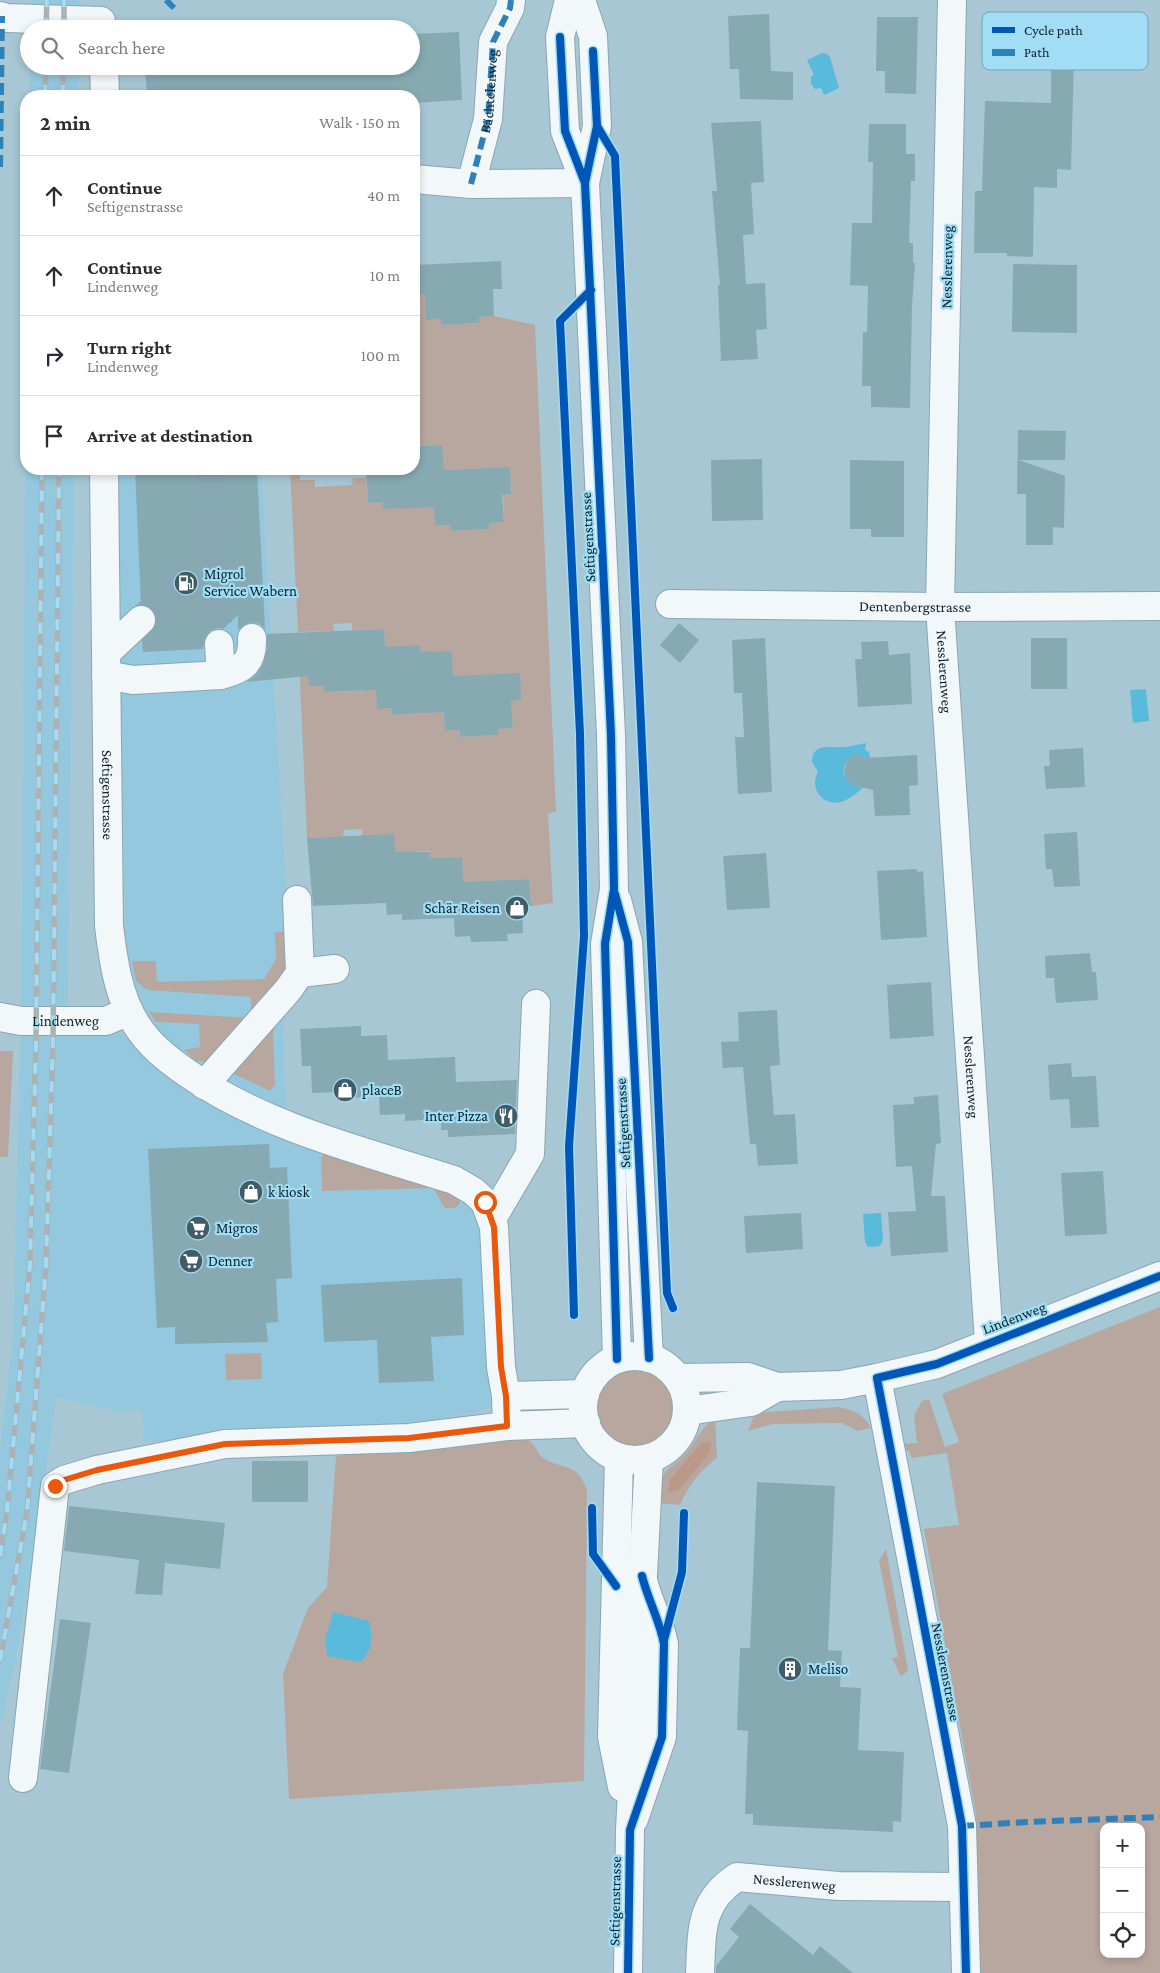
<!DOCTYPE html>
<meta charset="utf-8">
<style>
:root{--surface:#fff;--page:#f2f2f3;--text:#2b2b33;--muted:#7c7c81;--line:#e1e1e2}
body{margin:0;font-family:"Crimson Pro",serif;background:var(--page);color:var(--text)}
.controls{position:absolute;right:15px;bottom:15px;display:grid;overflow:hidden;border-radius:10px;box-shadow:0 2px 8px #0003}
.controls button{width:45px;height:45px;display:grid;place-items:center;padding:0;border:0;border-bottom:1px solid var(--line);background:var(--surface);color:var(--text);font:25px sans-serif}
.stop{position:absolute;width:15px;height:15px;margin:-11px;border:4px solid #ea580c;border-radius:50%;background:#fff}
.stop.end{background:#ea580c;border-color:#fff;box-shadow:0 1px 5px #0008}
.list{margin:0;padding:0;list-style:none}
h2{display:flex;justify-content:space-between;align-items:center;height:65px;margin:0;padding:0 20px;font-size:21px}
h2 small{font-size:16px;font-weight:400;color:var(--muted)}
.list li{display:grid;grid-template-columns:32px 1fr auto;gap:15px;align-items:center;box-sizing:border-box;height:80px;padding:0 20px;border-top:1px solid var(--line)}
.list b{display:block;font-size:19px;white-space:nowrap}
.list p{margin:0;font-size:16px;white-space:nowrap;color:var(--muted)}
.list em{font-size:16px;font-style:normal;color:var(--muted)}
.icon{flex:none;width:28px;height:28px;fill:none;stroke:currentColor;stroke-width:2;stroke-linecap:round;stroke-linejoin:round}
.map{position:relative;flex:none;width:1160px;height:1973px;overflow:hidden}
.search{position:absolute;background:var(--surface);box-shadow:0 2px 8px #0003;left:20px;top:20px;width:400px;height:55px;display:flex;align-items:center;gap:12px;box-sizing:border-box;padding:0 18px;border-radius:28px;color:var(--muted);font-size:19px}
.panel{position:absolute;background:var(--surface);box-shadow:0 2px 8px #0003;left:20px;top:90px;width:400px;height:385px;border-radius:20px}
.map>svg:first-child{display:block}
</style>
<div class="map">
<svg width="1160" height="1973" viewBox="0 0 1160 1973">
<rect width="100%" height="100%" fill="#a7c7d5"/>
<!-- built -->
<g fill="#94c8de">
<path d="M32 0H79V29L32 18Z"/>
<path d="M30 66H79L78 96H29Z"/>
<path d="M26 393V469H74L67 1035 103 1029 115 1031 128 1039 146 1057 461 1197 470 1207 477 1218 484 1242 493 1405 486 1409 405 1426 144 1442 142 1410 118 1411 56 1397 43 1494 15 1664 0 1726V1449L13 1337 21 1023Z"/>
<path d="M116 469H261L291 976 283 1031 286 1112 204 1072 163 1037 140 1000 132 979 126 955Z"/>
</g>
<!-- green -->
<g fill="#b8a79f" fill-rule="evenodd">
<path d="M425 294 426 319 441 318V325L479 323V317L494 316 535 325 556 812 548 813 553 903 531 906 529 879 463 882 461 857 430 858V851L411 852 395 860 362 836V829L344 830 343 837 307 838 299 659H308L309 686H324V692L362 691 376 684 377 708H392L393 715 430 713 444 706 445 731 460 730 461 737 498 735V729L513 728 511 701 521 700 453 676 421 652 420 645 385 654 384 629 352 630V623L333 624 334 631 298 632 290 469H299L300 480H315V487L352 485 353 478H366L368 503 383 502V509L434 500 451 525V531L488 529 489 523 504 522 503 495 511 494 510 467 444 470 442 445 414 446V295Z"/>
<path d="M275 932H291L293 973 226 1048 208 1062 196 1061 184 1050 200 1047 199 1024 156 1022 149 1012 251 1018V997L147 990 136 981 132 961H156L157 982 264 979 276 959Z"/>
<path d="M279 1012 273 1034 275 1084 270 1091 230 1072Z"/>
<path d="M0 1051H13L8 1157H0Z"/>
<path d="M330 1152 442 1188 458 1198 460 1203 455 1208H445L433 1188 322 1191 321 1158 324 1154Z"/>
<path d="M1160 1307V1973H980L976 1913 978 1870 976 1814 924 1529 959 1525 947 1453 912 1458 909 1451 902 1449 901 1444 917 1443 914 1415 922 1401 929 1399 945 1447 959 1442 942 1394ZM1104 1827H1141V1954H1104Z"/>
<path d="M261 1353 262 1379 226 1380 225 1354Z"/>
<circle cx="635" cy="1408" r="38"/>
<path d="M839 1407C853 1410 864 1414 871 1428L857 1431 842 1423 773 1424 748 1431 755 1413Z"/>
<path d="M715 1419 717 1458C699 1471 689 1485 680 1505L659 1503C659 1496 658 1486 661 1480 665 1468 677 1463 685 1454 697 1441 698 1430 715 1419Z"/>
<path d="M519 1436C524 1438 529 1440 533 1444 537 1449 539 1456 545 1459 567 1471 576 1462 587 1490L584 1781 289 1799 283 1674 308 1608 327 1587 336 1456Z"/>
<path d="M886 1549 908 1670 901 1677 892 1658 898 1657 879 1561Z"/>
</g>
<!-- forest -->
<path fill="#ba9989" d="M711 1442 710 1452 679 1490 668 1493 670 1480 701 1443Z"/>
<!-- water -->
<g fill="#59badc">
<path d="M822 53 827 54 830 57 839 88 824 95 821 88 815 89 811 84V77L814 75 807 60Z"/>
<path d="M1146 689 1149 721 1133 723 1130 690Z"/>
<path d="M866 743 865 750 869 752 870 758H865L858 755C838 761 839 782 860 787L867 783C861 790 851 799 841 802 822 806 809 788 818 772L812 762C813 741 831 749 846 747 853 746 859 744 866 743Z"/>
<path d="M881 1213 883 1240 880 1246 868 1247 865 1242 863 1214Z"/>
<path d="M333 1612 369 1621C373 1639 373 1648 361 1662L327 1656 325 1636 328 1631Z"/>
</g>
<!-- building -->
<g fill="#87aab2">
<path d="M769 14 771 71 793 72V100L740 99 739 69H730L728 16Z"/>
<path d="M877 17H918L916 94 885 93V71H876Z"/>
<path d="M984 18 1075 21 1071 170 1057 169V188L1034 187 1033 257 1007 256V253H974L975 191H982L985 101 1051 103V51L983 49Z"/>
<path d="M459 32 462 100 414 103V96H147L145 66H411V34Z"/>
<path d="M761 121 764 182 751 183 754 234 743 235 746 284 765 283 767 329 756 330 758 359 721 361 718 285H720L712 191H717L711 123Z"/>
<path d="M869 124H906V154H915V181H911L909 243H913V263H915L912 306 910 408 871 407V386H862L863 332H867L868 286 850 285 852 223H872L873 162H868Z"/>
<path d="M501 261 502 289H493L494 316 479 317V323L441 325V318L426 320 425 294 414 295V265Z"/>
<path d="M1013 264 1077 265V333L1012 332Z"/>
<path d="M1018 430 1066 431 1065 460H1019L1065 476 1064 528 1053 527V545H1026V494H1017Z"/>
<path d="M442 445 444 470 510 467 511 494 502 495 504 522 489 523V529L451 531V525H435L434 507 383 509V502L368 503 366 469H414V446Z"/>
<path d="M762 459 763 520 712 521 711 460Z"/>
<path d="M850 460 904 461V537H871V529H850Z"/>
<path d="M135 469H257L265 629 260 624 252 622 244 625 238 630V615L223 629 218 628 210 631 205 638 203 649 143 652 142 640 156 625V617L152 609 146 605H141Z"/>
<path d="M679 623 699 640 680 663 660 645Z"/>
<path d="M384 629 385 647 420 645 421 652 452 651 453 676 520 673 521 700 511 701 513 728 498 729V735L460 737V730L445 731 444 712 392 715V708L377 709 376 690 324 692V686H309L308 676 247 682 256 675 263 664 267 649V634Z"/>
<path d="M765 638 772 792 738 794 735 737H744L742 693H734L732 640Z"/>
<rect x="1031" y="638" width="36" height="51"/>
<path d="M888 641 889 655 910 653 912 704 858 707 855 659H862L861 642Z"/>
<path d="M1083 748 1085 787 1046 789 1044 766H1050L1049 750Z"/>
<path d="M855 753 865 758 917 755 918 785 909 786 910 815 875 816 873 790 853 785 846 779 844 772 846 763Z"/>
<path d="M1077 832 1080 886 1054 887 1052 869H1046L1044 834Z"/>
<path d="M394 834 395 852H430V858L462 857 463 882 529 879 531 906H522L523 933 507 934 508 941 471 942 470 936 455 937 454 918 402 920V914L387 915 386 903 313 906 307 838Z"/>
<path d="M766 853 770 908 727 910 723 856Z"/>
<path d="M917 869V872L923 871 927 937 881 940 877 871Z"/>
<path d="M1090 953 1092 972H1096L1098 1000 1056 1003 1054 978H1046L1045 956Z"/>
<path d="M931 982 934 1036 890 1039 887 985Z"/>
<path d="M777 1010 780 1065 770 1066 774 1115 795 1114 798 1164 758 1166 756 1144H750L743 1067 723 1068 721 1042 739 1041 738 1012Z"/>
<path d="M361 1026V1036L387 1035 388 1060 455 1057 456 1082 517 1080 516 1107H515V1134L448 1137V1130H441V1119L405 1121V1114L380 1115 379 1097 337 1098V1092L312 1093 311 1066H302L300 1029Z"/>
<path d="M1071 1063 1072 1077 1096 1076 1099 1127 1071 1128 1069 1099 1050 1100 1048 1065Z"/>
<path d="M938 1095 941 1143 936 1144 931 1196H945L948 1252 891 1256 888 1212 916 1211 912 1166 896 1167 893 1105 914 1104V1097Z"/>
<path d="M269 1144 270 1168 287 1167 292 1278 276 1279 278 1322 266 1323 268 1342 175 1344V1327L157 1328 148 1149Z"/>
<path d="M1103 1171 1107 1234 1065 1236 1061 1173Z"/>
<path d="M801 1213 803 1249 746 1253 744 1216Z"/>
<path d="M462 1278 464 1335 431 1337 434 1381 379 1383 377 1340 324 1342 321 1285Z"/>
<rect x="252" y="1461" width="56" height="41"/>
<path d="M757 1482 835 1486 828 1650 842 1651 840 1687 861 1688 858 1750 904 1752 901 1822 893 1821V1832L753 1825V1814H745L748 1731 737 1730 740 1648H750Z"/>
<path d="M69 1506 225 1523 220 1569 165 1563 162 1595 135 1594 139 1560 64 1551Z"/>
<path d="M60 1619 91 1623 69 1773 40 1769Z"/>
<path d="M750 1904 813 1955 820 1946 853 1973H716V1966L739 1937 730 1929Z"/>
</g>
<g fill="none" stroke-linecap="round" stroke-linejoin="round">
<!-- minor-tunnel -->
<g stroke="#88a6b3" stroke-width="28" stroke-dasharray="28 14" stroke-linecap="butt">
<path d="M210 469 219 644"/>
<path d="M141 620 214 553"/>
</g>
<!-- minor casing -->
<g stroke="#8ba5b0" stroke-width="30">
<g id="minor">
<path id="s1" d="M952 0 940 607 989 1342"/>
<path d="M0 16 7 18 101 21 102 29"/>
<path d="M104 66 105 96"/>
<path d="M414 179 471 184 585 183"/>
<path d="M471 184 488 119 493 42 510 8 511 0"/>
<path id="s2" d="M104 469 109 926C113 959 118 996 136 1024 149 1045 167 1059 187 1073 266 1128 363 1151 454 1180L473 1191 485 1202 494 1227 501 1367 506 1396 507 1426"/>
<path id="s3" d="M670 604 940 607 1160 606"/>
<path d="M219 644 221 675"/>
<path d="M106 653 141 620"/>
<path d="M106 675 133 680 221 675C244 669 253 662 252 638"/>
<path d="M300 973 335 969"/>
<path id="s4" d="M0 1017 21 1021H106L129 1011"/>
<path d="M204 1085 288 990 300 973 297 900"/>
<path d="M492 1219 530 1154 536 1004"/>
<path d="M678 1378 748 1377 777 1387 841 1385 877 1378 937 1364 1160 1276"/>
<path d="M877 1378 962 1826 966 1973"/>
<path d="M506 1396 585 1394"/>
<path d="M687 1411 751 1402 777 1387"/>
<path d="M23 1778 55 1486 64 1480 97 1470 225 1444 409 1438 507 1426 586 1423"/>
<path d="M634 1819 662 1737 664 1644C660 1622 648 1602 643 1580"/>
<path id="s5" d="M700 1973C702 1932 699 1902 737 1877L838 1886 962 1887"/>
</g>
</g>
<!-- major casing -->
<g stroke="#8ba5b0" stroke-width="30">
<g id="major">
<path d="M569 0 560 37 565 131 585 183"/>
<path d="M581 0 593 36 597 126 585 183 611 735 614 889 605 944 617 1359"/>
<path d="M617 900 628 942 649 1358"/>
<circle cx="635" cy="1408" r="52"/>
<path d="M619 1458 612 1737 622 1787"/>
<path d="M628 1973 630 1830 649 1458"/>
</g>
</g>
<!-- minor -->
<use href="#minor" stroke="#f2f7f9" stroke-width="28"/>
<!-- major -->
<use href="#major" stroke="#f2f7f9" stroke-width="28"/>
<!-- rail casing -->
<g stroke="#aab2b6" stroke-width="5.5">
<g id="rail">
<path d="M46 29 47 0"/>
<path d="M64 29V0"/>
<path d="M45 96 46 66"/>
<path d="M63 96V66"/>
<path d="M0 1556 7 1511 30 1264 36 1041 42 469"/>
<path d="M0 1661 27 1512 46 1264 53 1041 59 469"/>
</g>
</g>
<!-- rail -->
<use href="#rail" stroke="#a1ddf5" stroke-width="4" stroke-dasharray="11" stroke-linecap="butt"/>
<!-- quiet -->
<g stroke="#2f81b9" stroke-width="6" stroke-dasharray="12 6" stroke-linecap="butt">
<path d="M166 0 174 8"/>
<path d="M0 167 2 16"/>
<path id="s6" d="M471 184 488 119 493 42 510 8 511 0"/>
<path d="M962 1826 1027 1822 1160 1817"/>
</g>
<!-- cycleway casing -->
<g stroke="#a1ddf5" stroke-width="11">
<g id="cycleway">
<path d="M560 37 565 131 585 183"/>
<path d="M593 51 597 126 585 183 611 735 614 889 605 944 617 1359"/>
<path d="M597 126 615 156 667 1293 673 1308"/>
<path d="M615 894 628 942 649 1358"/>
<path d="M574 1315 569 1146 584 936 580 734 560 321 591 290"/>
<path d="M592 1508 593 1554 616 1586"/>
<path d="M664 1640 682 1572 684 1513"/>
<path d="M628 1973 630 1830 662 1737 664 1644C660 1621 648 1600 642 1576"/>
<path d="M966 1973 962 1826 877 1378 937 1364 1160 1276"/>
</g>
</g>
<!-- cycleway -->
<use href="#cycleway" stroke="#0057b8" stroke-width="8"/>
</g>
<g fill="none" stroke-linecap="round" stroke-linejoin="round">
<!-- route -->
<path stroke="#ea580c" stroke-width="6" d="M55 1486 64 1480 97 1470 225 1444 409 1438 507 1426 506 1396 501 1367 494 1227 485 1202"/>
</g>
<!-- icons -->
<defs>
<g id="fuel-disc" transform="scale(1.25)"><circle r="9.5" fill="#425c67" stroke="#a1ddf5"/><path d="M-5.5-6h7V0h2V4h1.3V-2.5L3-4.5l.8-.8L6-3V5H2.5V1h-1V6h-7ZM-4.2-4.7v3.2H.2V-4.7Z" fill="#fff"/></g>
<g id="shop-disc" transform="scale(1.25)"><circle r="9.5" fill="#425c67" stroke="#a1ddf5"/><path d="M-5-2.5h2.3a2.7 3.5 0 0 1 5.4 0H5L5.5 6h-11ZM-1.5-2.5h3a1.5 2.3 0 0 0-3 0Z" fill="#fff"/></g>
<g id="restaurant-disc" transform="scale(1.25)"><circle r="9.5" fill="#425c67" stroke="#a1ddf5"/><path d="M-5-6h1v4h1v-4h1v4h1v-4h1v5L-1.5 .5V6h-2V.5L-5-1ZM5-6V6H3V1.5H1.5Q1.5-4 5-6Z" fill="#fff"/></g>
<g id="supermarket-disc" transform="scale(1.25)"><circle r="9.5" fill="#425c67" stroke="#a1ddf5"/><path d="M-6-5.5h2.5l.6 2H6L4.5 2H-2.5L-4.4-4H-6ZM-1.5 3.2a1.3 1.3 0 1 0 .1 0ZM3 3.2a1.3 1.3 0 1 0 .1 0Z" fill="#fff"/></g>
<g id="building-disc" transform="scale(1.25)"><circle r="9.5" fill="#425c67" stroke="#a1ddf5"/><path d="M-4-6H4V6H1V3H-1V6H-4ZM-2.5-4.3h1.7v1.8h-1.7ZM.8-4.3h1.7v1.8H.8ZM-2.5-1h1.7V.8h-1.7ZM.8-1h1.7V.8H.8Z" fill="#fff"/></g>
</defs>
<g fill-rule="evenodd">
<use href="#fuel-disc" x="186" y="583"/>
<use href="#shop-disc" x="517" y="908"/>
<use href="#shop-disc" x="345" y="1090"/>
<use href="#restaurant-disc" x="506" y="1116"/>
<use href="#shop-disc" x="251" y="1192"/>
<use href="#supermarket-disc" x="198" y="1228"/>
<use href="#supermarket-disc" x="191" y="1261"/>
<use href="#building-disc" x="790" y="1669"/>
</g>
<g text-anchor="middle" stroke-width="4.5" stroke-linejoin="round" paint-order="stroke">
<!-- street labels -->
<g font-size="15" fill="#0b232c" stroke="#a1ddf5">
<text dy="5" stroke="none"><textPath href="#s6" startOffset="95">Bächtelenweg</textPath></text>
<text transform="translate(947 267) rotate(-89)" y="5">Nesslerenweg</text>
<text transform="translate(588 537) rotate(-93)" y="5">Seftigenstrasse</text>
<text dy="5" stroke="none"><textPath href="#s3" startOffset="245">Dentenbergstrasse</textPath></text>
<text dy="5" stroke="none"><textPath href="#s1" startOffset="672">Nesslerenweg</textPath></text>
<text dy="5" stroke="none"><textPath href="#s2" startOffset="326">Seftigenstrasse</textPath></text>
<text dy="5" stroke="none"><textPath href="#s4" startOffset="66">Lindenweg</textPath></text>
<text dy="5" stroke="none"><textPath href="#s1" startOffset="1078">Nesslerenweg</textPath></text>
<text transform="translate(623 1123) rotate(-93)" y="5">Seftigenstrasse</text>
<text transform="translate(1014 1318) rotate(-21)" y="5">Lindenweg</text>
<text transform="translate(946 1672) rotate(79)" y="5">Nesslerenstrasse</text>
<text dy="5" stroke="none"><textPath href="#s5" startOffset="166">Nesslerenweg</textPath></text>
<text transform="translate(615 1901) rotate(-89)" y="5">Seftigenstrasse</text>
</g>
<!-- poi labels -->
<g font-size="15" fill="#0b232c" stroke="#a1ddf5" text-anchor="start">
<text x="204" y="579">Migrol<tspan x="204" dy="17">Service Wabern</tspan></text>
<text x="500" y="913" text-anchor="end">Schär Reisen</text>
<text x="362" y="1095">placeB</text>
<text x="488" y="1121" text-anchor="end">Inter Pizza</text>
<text x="268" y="1197">k kiosk</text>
<text x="216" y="1233">Migros</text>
<text x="208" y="1266">Denner</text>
<text x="808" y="1674">Meliso</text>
</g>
</g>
<!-- legend -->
<rect x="982" y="12" width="166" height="58" rx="8" fill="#a1ddf5" stroke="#74a5b9" stroke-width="1"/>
<rect x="992" y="27" width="23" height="6" fill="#0057b8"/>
<rect x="992" y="49" width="23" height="7" fill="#2f81b9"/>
<g font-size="14" fill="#0b232c">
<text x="1024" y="35">Cycle path</text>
<text x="1024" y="57">Path</text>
</g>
</svg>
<div class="controls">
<button>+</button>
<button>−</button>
<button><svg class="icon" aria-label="locate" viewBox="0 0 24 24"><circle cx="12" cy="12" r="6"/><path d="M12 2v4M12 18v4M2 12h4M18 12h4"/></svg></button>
</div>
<div class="stop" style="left:485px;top:1202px"></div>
<div class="stop end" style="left:55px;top:1486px"></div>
<div class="search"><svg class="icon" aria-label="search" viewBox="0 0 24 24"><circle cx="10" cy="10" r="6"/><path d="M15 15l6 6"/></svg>Search here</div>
<section class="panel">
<h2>2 min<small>Walk · 150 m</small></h2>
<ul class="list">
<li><svg class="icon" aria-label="ahead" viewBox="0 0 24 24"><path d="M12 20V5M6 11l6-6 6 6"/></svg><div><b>Continue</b><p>Seftigenstrasse</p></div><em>40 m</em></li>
<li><svg class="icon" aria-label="ahead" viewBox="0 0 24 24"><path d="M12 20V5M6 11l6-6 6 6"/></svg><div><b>Continue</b><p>Lindenweg</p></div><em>10 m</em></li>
<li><svg class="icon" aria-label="right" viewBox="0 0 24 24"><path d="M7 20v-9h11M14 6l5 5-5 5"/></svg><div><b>Turn right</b><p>Lindenweg</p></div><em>100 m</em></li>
<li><svg class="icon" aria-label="arrive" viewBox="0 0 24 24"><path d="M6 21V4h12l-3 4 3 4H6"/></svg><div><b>Arrive at destination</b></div></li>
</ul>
</section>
</div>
